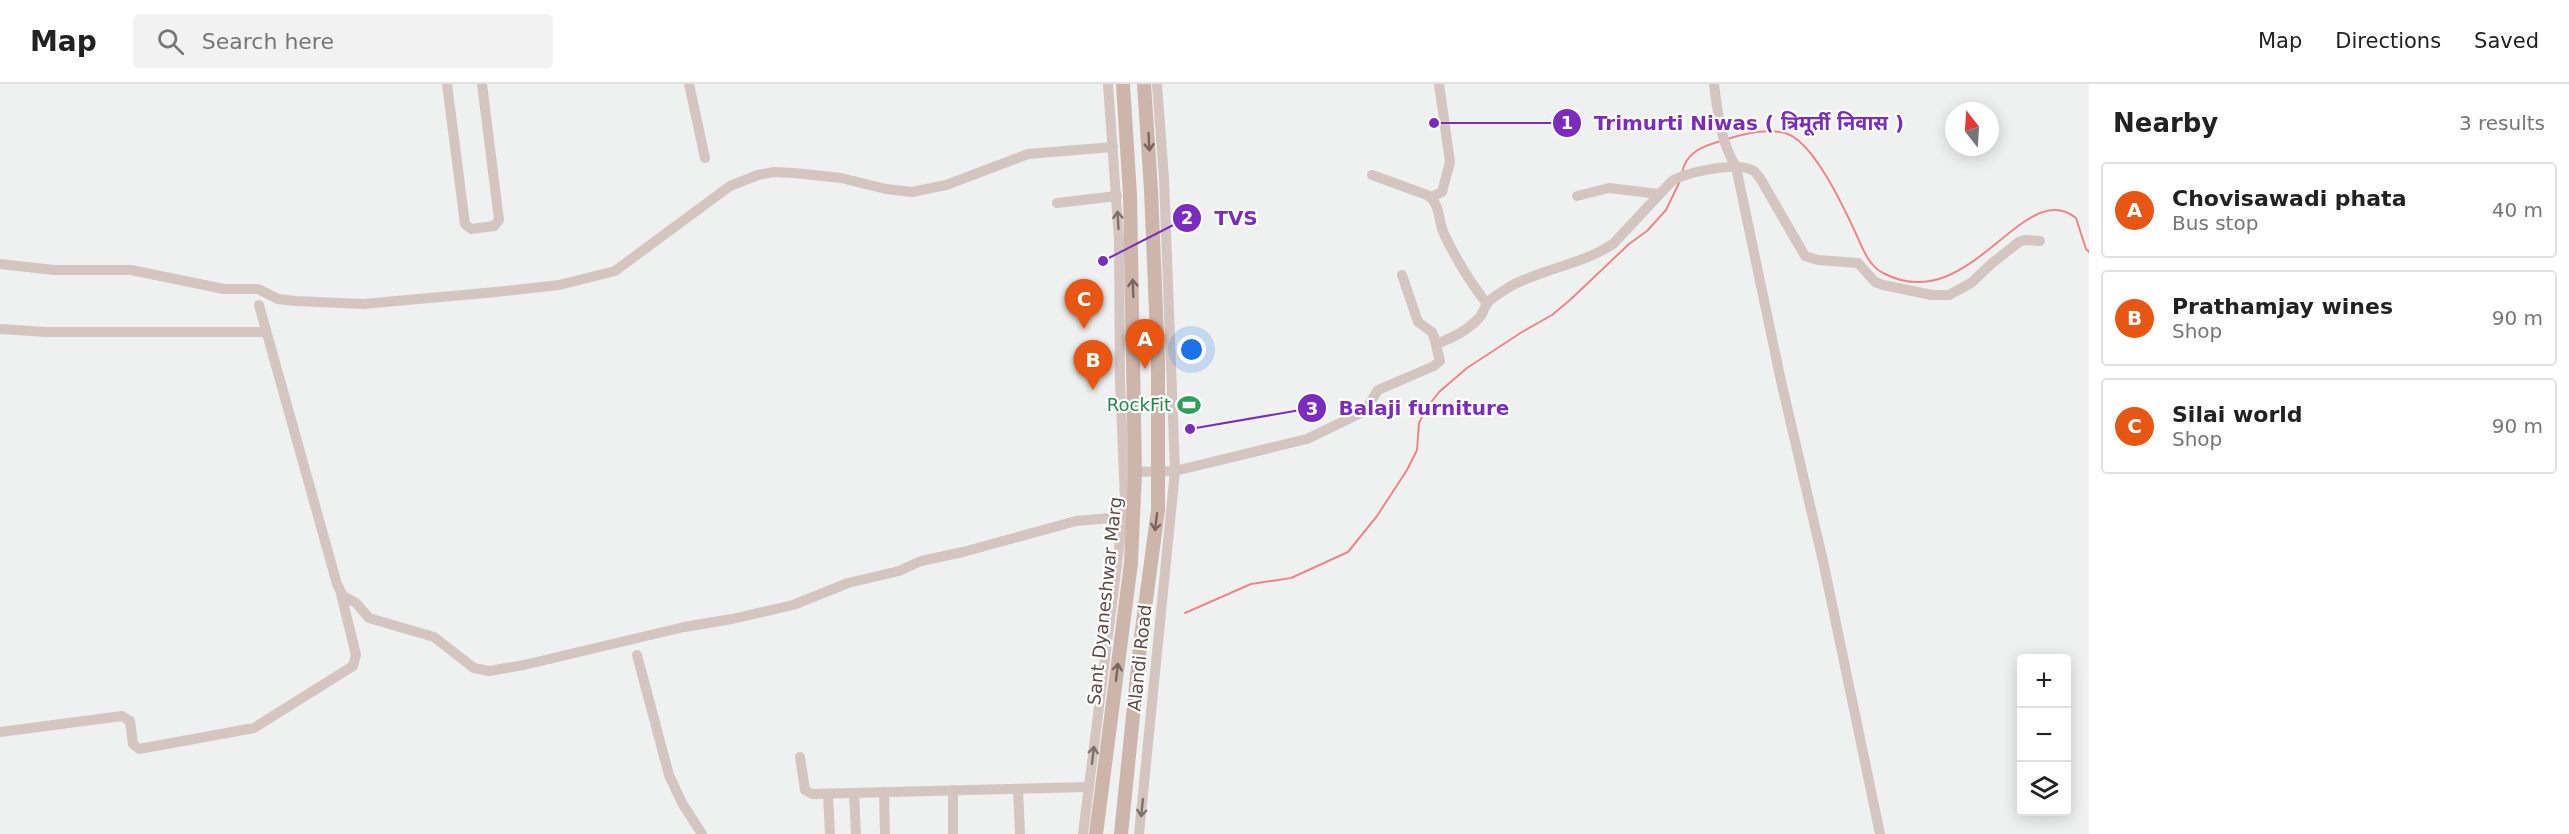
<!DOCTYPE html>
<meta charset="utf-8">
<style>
:root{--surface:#fff;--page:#f2f2f2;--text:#222;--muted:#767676;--line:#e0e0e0;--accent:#e75612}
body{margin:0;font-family:"DejaVu Sans","Noto Sans Devanagari",sans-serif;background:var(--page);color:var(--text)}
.controls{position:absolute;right:18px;bottom:18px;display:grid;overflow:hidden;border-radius:6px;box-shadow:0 3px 15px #0003}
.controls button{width:54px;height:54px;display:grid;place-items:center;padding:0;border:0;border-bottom:2px solid var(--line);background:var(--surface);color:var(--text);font:30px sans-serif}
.compass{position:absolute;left:1945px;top:18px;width:54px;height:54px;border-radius:50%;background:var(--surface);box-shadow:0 3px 15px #0003;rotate:343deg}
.you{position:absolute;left:1192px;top:266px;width:21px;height:21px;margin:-15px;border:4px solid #fff;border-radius:50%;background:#1a73e8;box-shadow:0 0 0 9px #1a73e833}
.badge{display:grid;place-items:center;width:39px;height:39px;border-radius:50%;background:var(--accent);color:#fff;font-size:20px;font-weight:700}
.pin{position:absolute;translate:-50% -50px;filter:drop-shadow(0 2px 3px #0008)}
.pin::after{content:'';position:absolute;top:32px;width:21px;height:18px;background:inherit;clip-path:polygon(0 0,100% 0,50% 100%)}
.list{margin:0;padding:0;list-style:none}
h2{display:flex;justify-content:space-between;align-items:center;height:78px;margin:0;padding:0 24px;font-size:26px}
h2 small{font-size:20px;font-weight:400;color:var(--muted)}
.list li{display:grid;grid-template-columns:39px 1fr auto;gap:18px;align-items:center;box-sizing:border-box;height:96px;margin:0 12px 12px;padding:0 12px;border:2px solid var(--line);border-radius:6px}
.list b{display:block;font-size:22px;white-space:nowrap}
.list p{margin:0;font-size:20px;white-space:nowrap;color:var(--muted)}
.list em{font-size:20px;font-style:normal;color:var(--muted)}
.icon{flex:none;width:33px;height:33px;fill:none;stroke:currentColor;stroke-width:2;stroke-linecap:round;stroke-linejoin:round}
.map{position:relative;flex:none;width:2089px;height:750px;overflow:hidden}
header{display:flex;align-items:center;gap:36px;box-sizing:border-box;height:84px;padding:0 30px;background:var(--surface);border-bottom:2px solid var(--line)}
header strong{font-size:28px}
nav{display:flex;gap:33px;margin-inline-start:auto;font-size:21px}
.search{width:420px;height:54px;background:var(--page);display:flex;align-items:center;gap:15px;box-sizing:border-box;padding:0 21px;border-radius:6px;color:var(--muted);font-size:22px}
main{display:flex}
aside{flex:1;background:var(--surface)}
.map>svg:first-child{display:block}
</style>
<header>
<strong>Map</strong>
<div class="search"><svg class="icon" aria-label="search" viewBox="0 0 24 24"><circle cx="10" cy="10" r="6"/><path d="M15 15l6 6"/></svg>Search here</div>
<nav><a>Map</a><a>Directions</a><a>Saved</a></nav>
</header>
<main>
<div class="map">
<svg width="2089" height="750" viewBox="0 0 2089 750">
<rect width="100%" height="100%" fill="#eef1f0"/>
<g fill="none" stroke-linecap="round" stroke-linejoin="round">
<!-- stream -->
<g stroke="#ef8589" stroke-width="2">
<path d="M1727 55C1745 50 1765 44 1785 49 1813 56 1845 126 1857 152 1863 165 1869 182 1883 189 1970 235 2023 91 2076 134L2086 165 2089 168"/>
<path d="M1682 89C1686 68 1703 62 1721 57"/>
<path d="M1185 529 1251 500 1291 494 1348 468 1377 432 1407 386 1417 366 1419 339 1426 325 1439 308 1467 284 1522 248 1552 231 1570 216 1629 160 1647 147 1666 126 1680 97"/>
</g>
<!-- minor -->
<g stroke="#d4c5c1" stroke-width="10">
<path d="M447 0 465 140 471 145 494 142 499 136 482 0"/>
<path d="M689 0 705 74"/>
<path d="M1714 0C1718 30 1720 56 1736 83L1781 297 1823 477 1880 750"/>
<path d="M1372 91 1427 111C1442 120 1437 138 1445 152 1457 177 1470 198 1487 220"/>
<path d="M1577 112 1609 104 1659 110"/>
<path d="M1431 113 1442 108 1450 78 1439 0"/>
<path d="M1057 119 1117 112"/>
<path d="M0 180 54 186H131L224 205H258L278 215 295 217 363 220 496 208 559 201 615 187 730 102 758 91 774 88 794 89 841 94 886 105 912 108 946 101 1028 70 1113 63"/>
<path d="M259 221 337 500 343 512 356 519 369 534 434 553 474 584 489 587 524 581 684 543 732 535 793 521 848 499 899 487 921 477 963 468 1076 437 1122 433"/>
<path d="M0 245 46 248H265"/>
<path d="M1436 260C1450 255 1468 246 1479 234 1483 230 1484 223 1488 218 1494 212 1503 207 1511 202 1544 184 1581 181 1613 160L1672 97C1687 88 1738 77 1754 87 1756 89 1758 92 1760 94L1805 172 1818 176 1858 179 1875 198 1883 201 1932 211H1949L1971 199 1991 180 2019 158 2025 156 2040 157"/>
<path d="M1130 388 1175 387 1307 355 1365 327 1378 306 1434 282 1440 277 1434 253 1432 248 1418 238 1402 191"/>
<path d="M637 571 669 691 682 719 702 750"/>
<path d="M0 648 122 632 130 637 133 660 139 665 254 644 353 582 356 571 341 510"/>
<path d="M800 673 805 706 812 710 1089 703"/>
<path d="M1018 705 1020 750"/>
<path d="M953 706V750"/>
<path d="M884 708 885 750"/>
<path d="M854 709 856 750"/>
<path d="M828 710 830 750"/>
<path d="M1083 750 1125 417 1120 296 1119 156 1108 0"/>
<path d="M1139 750 1175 387 1164 95 1157 0"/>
</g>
<!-- major -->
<g stroke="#ceb5ac" stroke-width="14">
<path d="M1096 750 1131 479 1135 388 1130 111 1123 0"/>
<path d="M1121 750 1141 553 1158 426V276L1151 106 1144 0"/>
</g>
</g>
<!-- one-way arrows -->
<defs><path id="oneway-shaft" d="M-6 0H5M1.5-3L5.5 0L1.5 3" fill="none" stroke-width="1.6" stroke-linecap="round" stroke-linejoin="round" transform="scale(1.5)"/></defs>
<g stroke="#78665f">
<use href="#oneway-shaft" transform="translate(1149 58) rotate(87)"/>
<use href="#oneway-shaft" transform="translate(1133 204) rotate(-92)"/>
<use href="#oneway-shaft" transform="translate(1156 438) rotate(97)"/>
<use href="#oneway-shaft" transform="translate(1117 588) rotate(-83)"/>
</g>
<g stroke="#80706a">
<use href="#oneway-shaft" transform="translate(1118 136) rotate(-93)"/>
<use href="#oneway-shaft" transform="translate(1093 671) rotate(-83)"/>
<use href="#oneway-shaft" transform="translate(1142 724) rotate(96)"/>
</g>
<!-- icons -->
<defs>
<g id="stadium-bare" transform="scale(1.8)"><path d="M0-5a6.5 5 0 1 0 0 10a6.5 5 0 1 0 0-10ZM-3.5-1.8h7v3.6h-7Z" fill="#2e9e5b" stroke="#fff" stroke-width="2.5" paint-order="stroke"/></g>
</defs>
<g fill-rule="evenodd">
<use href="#stadium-bare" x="1189" y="321"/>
</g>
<g text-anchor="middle" stroke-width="4.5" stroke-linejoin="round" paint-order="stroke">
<!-- leisure labels -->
<g font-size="18" fill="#27864d" stroke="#fff" text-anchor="end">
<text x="1171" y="327">RockFit</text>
</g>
<!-- street labels -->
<g font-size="18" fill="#5c4b45" stroke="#fff">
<text transform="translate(1105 517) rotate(-84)" y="6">Sant Dyaneshwar Marg</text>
<text transform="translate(1140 574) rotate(-84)" y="6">Alandi Road</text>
</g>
</g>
<!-- callouts -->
<path fill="none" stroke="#7b2cbf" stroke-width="2" d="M1434 39L1567 39M1103 177L1187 134M1190 345L1312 324"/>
<g fill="#7b2cbf" stroke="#fff" stroke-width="2">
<circle cx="1434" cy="39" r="6"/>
<circle cx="1103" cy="177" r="6"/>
<circle cx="1190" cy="345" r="6"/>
<circle cx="1567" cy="39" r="15"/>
<circle cx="1187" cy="134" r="15"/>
<circle cx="1312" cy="324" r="15"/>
</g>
<g font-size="18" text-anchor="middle" font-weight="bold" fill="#fff">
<text x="1567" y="45">1</text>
<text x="1187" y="140">2</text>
<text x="1312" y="331">3</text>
</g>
<g font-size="20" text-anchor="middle" font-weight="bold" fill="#7b2cbf" stroke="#fff" stroke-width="4.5" stroke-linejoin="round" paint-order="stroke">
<text x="1749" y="46">Trimurti Niwas ( त्रिमूर्ती निवास )</text>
<text x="1236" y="141">TVS</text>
<text x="1424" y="331">Balaji furniture</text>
</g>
</svg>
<div class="controls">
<button>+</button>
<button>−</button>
<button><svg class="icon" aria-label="layers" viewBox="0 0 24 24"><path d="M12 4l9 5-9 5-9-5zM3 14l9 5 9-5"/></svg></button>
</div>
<svg class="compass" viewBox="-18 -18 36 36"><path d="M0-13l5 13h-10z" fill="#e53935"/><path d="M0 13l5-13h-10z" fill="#767676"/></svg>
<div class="you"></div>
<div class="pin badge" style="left:1145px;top:285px">A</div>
<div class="pin badge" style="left:1093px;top:306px">B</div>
<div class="pin badge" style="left:1084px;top:245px">C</div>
</div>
<aside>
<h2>Nearby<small>3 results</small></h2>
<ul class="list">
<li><span class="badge">A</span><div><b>Chovisawadi phata</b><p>Bus stop</p></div><em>40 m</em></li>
<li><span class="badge">B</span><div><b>Prathamjay wines</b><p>Shop</p></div><em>90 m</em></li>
<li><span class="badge">C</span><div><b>Silai world</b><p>Shop</p></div><em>90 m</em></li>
</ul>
</aside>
</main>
